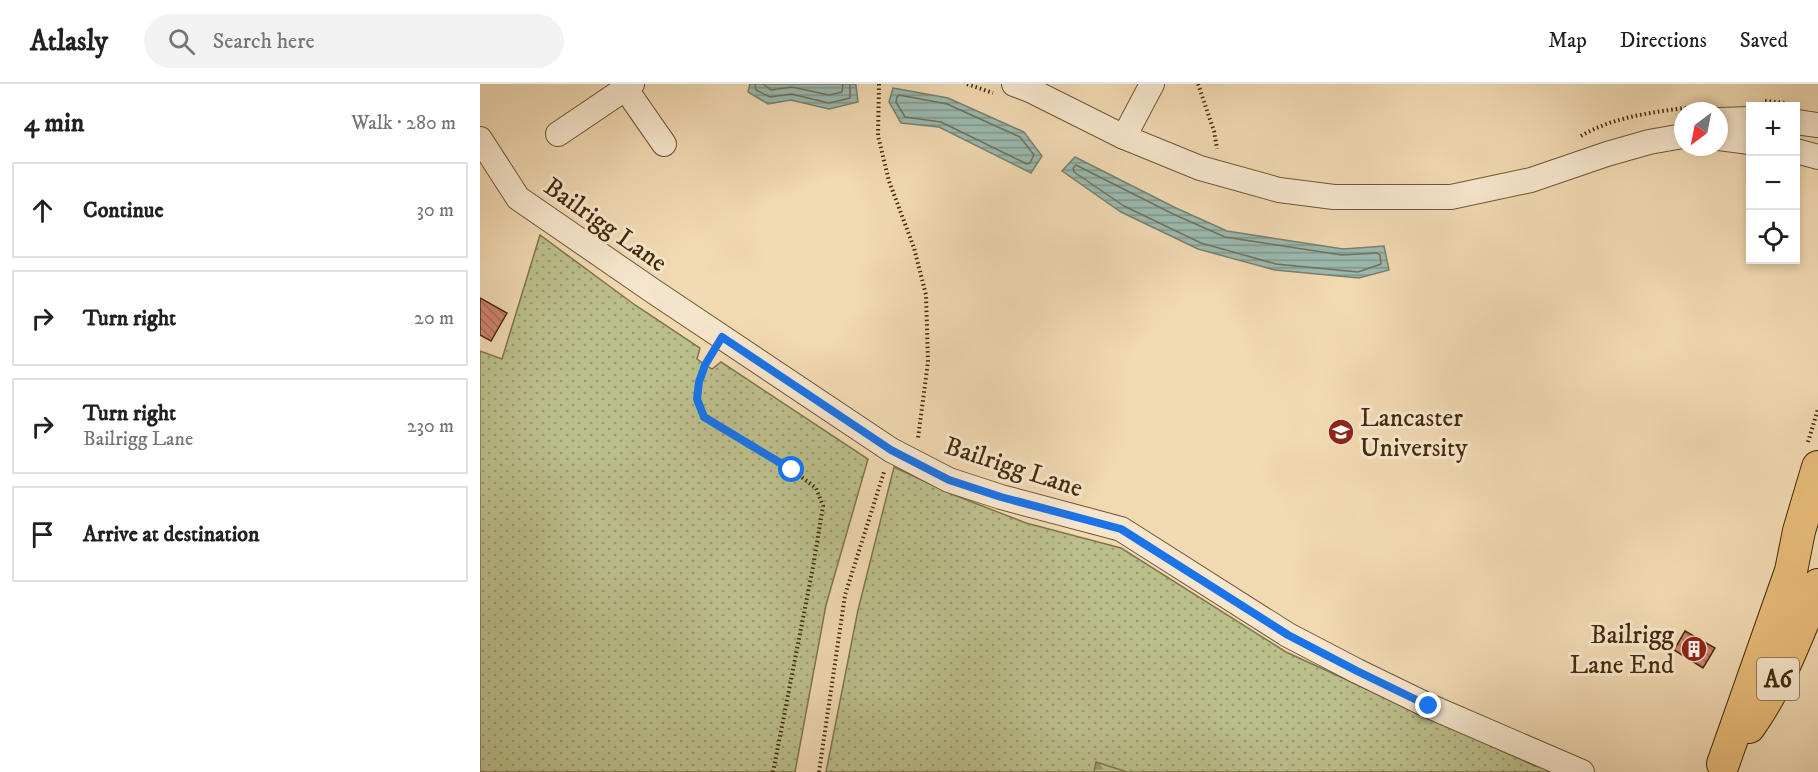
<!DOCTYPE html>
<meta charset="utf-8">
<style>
:root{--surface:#fff;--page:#f2f2f2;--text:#202124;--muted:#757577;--line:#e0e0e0}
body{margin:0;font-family:"IM FELL DW Pica",serif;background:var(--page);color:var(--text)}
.controls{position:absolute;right:18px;top:18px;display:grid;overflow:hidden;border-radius:0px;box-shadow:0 3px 9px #0003}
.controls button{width:54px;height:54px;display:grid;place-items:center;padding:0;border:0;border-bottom:2px solid var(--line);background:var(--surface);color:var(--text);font:30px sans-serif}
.compass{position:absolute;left:1194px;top:18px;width:54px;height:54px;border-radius:50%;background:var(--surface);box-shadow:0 3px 9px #0003;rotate:212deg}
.stop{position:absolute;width:18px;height:18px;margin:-14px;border:4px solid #1a73e8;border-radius:50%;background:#fff}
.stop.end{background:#1a73e8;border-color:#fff;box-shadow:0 2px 6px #0008}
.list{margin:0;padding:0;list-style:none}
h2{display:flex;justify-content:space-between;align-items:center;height:78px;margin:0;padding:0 24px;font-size:26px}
h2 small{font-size:20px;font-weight:400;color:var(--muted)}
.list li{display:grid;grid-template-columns:39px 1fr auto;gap:18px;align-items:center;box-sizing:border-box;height:96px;margin:0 12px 12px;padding:0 12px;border:2px solid var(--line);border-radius:0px}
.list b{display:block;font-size:22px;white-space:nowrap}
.list p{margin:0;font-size:20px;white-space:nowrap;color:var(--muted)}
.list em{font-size:20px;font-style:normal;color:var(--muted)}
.icon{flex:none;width:33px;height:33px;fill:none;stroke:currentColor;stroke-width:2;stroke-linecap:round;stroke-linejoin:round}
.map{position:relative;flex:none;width:1338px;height:688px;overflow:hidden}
header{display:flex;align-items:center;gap:36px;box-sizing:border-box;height:84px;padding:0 30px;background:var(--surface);border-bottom:2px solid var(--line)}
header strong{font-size:28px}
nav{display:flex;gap:33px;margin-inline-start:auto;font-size:21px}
.search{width:420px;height:54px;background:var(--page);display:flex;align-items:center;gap:15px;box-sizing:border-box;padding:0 21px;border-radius:33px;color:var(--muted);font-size:22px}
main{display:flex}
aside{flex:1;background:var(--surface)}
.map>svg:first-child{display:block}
</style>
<header>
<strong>Atlasly</strong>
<div class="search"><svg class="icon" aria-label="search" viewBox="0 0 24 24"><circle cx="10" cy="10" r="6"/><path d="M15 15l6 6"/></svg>Search here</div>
<nav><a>Map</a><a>Directions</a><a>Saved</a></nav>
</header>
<main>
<aside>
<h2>4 min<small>Walk · 280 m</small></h2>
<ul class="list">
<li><svg class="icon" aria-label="ahead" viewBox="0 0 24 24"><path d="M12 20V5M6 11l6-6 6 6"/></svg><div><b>Continue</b></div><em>30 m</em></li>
<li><svg class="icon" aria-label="right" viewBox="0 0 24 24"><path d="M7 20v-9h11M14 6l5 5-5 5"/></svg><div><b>Turn right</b></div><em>20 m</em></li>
<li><svg class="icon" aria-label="right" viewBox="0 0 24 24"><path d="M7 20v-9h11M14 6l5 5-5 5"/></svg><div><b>Turn right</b><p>Bailrigg Lane</p></div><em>230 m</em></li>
<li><svg class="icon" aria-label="arrive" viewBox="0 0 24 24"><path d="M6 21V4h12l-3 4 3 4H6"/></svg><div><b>Arrive at destination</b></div></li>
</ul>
</aside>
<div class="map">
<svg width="1338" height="688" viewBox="0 0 1338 688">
<defs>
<pattern id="green-dots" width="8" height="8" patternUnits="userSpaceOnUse" patternTransform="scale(1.5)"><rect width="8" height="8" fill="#bbbf8c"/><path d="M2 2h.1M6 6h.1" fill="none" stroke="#9a9b71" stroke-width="1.8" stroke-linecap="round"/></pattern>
<pattern id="forest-firs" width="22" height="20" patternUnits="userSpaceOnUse" patternTransform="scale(1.5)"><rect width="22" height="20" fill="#bbbf8c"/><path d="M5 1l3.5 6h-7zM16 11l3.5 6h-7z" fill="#9a9b71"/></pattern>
<pattern id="water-rules" width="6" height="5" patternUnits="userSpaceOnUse" patternTransform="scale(1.5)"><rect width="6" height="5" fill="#9bbab0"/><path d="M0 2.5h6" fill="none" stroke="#80978d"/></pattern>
<pattern id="building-back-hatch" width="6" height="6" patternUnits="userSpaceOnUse" patternTransform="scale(1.5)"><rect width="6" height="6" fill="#d18471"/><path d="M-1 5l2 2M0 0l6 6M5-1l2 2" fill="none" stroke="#ab6c5b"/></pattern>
</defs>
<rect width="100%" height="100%" fill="#f1d9b2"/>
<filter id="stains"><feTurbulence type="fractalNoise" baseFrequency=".00333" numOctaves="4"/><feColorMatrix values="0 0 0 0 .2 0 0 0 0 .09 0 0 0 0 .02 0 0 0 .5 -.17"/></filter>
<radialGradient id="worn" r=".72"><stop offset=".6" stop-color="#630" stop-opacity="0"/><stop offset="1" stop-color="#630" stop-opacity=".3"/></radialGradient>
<!-- green -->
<g fill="url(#green-dots)" stroke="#80754c" stroke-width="1.5">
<path d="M60 151 155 221 220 264 217 275 232 285 241 278 388 375 346 521 315 688H0V267L22 275Z"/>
<path d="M414 383 474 411 546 439 641 464 806 568 1055 682 1073 686V688H346L378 526Z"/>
</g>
<!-- forest -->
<path fill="url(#forest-firs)" stroke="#80754c" stroke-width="1.5" d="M616 678 647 688H614Z"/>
<!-- water -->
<g fill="url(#water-rules)" stroke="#78816e" stroke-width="1.5">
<path d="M270 0H373L376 1 378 18 349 25 311 16 288 20 268 8Z"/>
<path d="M413 4 468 14 544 48 562 72 551 89 459 43 421 39 409 18Z"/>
<path d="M595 73 696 124 747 147 863 165 904 162 909 186 879 194 795 186 718 165 641 128 582 87Z"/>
</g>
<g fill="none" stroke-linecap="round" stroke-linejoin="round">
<!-- shore -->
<g stroke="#70725e" stroke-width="1.5">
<path d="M275 0 276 6 290 13 311 10 349 19 370 14V0"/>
<path d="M283 0 291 6 312 3 349 11 362 8 363 0"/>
<path d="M419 11 467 20 540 53 554 71 550 79 547 80 461 38 425 33 416 18 417 13Z"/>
<path d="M596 81 693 130 745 153 862 171 897 169 900 171 901 180 878 188 796 180 721 159 644 122 594 88 593 84Z"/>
</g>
</g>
<!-- building -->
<g fill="url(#building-back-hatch)" stroke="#442b0b" stroke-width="1.5">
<path d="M0 214 27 229 11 257 0 251Z"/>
<path d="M1205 547 1235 564 1223 584 1194 566Z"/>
</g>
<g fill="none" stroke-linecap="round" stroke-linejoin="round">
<!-- minor casing -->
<g stroke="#6f5635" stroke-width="26">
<g id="minor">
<path d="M534 0 550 6 644 53 720 84 799 106 854 113H971L1051 96 1127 70 1169 58 1203 52"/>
<path d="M145 4 184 60"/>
<path d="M1239 36 1270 35"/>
<path d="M1316 38 1338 41"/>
<path d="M78 50 152 0"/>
<path d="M644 53 672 0"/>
<path d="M1239 54 1270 58"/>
<path d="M0 55 38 114 173 207 411 366 469 396 521 413 641 445 808 551 877 587 949 622 1102 688"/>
<path d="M1316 67 1338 73"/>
</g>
</g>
<!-- major casing -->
<g stroke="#442b0b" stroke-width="34">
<g id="major">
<path d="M1269 643C1300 600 1318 549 1338 501"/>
<path d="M1243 680 1311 487 1319 447 1338 383"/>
</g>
</g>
<!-- path -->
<g stroke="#442b0b" stroke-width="4" stroke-dasharray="1.5 3" stroke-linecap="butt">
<path d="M399 0 398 52 409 97 434 164 446 211 448 278 438 354"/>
<path d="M487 0 513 9"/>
<path d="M718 0 734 47 737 65"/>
<path d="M1285 17 1305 19"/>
<path d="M1101 52C1136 31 1182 27 1221 22"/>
<path d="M230 272 225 281 219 298 217 315 224 333 312 386 336 404 343 422 333 483 293 688"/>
<path d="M1328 358 1338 325"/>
<path d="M339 688 365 511 404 388"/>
</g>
<!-- minor -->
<use href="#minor" stroke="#f6e6cd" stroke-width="24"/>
<!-- major -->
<use href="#major" stroke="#e8bc79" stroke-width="32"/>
</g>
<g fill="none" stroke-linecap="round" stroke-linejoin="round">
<!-- route -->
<path stroke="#1a73e8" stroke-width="8" d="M312 386 224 333 217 315 219 298 225 281 242 253 411 366 469 396 521 413 641 445 808 551 877 587 949 622"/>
</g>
<!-- icons -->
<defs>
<g id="university-disc" transform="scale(1.35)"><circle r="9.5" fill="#8f2418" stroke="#f6e6cd"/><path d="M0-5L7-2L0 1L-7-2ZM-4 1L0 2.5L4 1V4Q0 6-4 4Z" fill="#fff"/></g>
<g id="building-disc" transform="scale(1.35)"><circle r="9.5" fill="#8f2418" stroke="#f6e6cd"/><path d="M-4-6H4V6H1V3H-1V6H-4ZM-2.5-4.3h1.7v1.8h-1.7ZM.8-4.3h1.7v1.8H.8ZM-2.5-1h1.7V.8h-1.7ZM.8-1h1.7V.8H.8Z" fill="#fff"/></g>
</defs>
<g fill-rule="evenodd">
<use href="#university-disc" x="861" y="348"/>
<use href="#building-disc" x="1214" y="565"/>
</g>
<g text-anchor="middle" stroke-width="6" stroke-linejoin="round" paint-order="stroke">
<!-- shield labels -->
<rect fill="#f6e6cd" stroke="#796345" stroke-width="1.5" x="1277" y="574" width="42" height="42" rx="4.5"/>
<g font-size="24" font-weight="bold" fill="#442b0b">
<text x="1298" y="603">A6</text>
</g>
<!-- street labels -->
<g font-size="26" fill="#442b0b" stroke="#f6e6cd">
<text transform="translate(126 140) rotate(35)" y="9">Bailrigg Lane</text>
<text transform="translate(534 382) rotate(18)" y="9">Bailrigg Lane</text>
</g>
<!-- poi labels -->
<g font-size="26" fill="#442b0b" stroke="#f6e6cd" text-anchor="start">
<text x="880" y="342">Lancaster<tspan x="880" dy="30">University</tspan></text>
<text x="1194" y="559" text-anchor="end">Bailrigg<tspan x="1194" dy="30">Lane End</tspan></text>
</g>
</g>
<rect width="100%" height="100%" filter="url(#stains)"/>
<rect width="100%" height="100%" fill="url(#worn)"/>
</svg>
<div class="controls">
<button>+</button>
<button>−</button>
<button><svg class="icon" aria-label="locate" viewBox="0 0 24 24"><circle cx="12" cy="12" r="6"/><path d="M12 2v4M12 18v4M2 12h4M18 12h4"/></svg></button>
</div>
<svg class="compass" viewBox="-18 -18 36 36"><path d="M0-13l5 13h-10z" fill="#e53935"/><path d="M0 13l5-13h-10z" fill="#757577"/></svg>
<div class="stop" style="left:312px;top:386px"></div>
<div class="stop end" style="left:949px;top:622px"></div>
</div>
</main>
